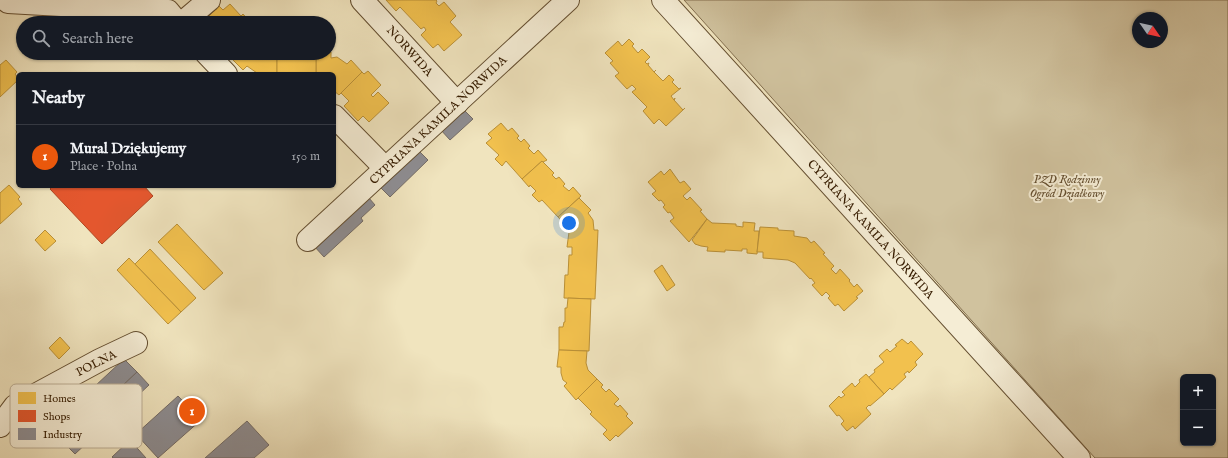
<!DOCTYPE html>
<meta charset="utf-8">
<style>
:root{--surface:#171b24;--page:#242831;--text:#f1f3f6;--muted:#9ea1a6;--line:#363941;--accent:#ea580c}
body{margin:0;font-family:"IM FELL English",serif;background:var(--page);color:var(--text)}
.controls{position:absolute;right:12px;bottom:12px;display:grid;overflow:hidden;border-radius:6px;box-shadow:0 1px 3px #0004}
.controls button{width:36px;height:36px;display:grid;place-items:center;padding:0;border:0;border-bottom:1px solid var(--line);background:var(--surface);color:var(--text);font:20px sans-serif}
.compass{position:absolute;left:1132px;top:12px;width:36px;height:36px;border-radius:50%;background:var(--surface);box-shadow:0 1px 3px #0004;rotate:124deg}
.you{position:absolute;left:569px;top:223px;width:14px;height:14px;margin:-10px;border:3px solid #fff;border-radius:50%;background:#1a73e8;box-shadow:0 0 0 6px #1a73e833}
.badge{display:grid;place-items:center;width:26px;height:26px;border-radius:50%;background:var(--accent);color:#fff;font-size:13px;font-weight:700}
.pin{position:absolute;translate:-50% -50%;border:2px solid #fff;box-shadow:0 1px 4px #0006}
.list{margin:0;padding:0;list-style:none}
h2{display:flex;justify-content:space-between;align-items:center;height:52px;margin:0;padding:0 16px;font-size:17px}
h2 small{font-size:13px;font-weight:400;color:var(--muted)}
.list li{display:grid;grid-template-columns:26px 1fr auto;gap:12px;align-items:center;box-sizing:border-box;height:64px;padding:0 16px;border-top:1px solid var(--line)}
.list b{display:block;font-size:15px;white-space:nowrap}
.list p{margin:0;font-size:13px;white-space:nowrap;color:var(--muted)}
.list em{font-size:13px;font-style:normal;color:var(--muted)}
.icon{flex:none;width:22px;height:22px;fill:none;stroke:currentColor;stroke-width:2;stroke-linecap:round;stroke-linejoin:round}
.map{position:relative;flex:none;width:1228px;height:458px;overflow:hidden}
.search{position:absolute;background:var(--surface);box-shadow:0 1px 3px #0004;left:16px;top:16px;width:320px;height:44px;display:flex;align-items:center;gap:10px;box-sizing:border-box;padding:0 14px;border-radius:22px;color:var(--muted);font-size:15px}
.panel{position:absolute;background:var(--surface);box-shadow:0 1px 3px #0004;left:16px;top:72px;width:320px;height:116px;border-radius:6px}
.map>svg:first-child{display:block}
</style>
<div class="map">
<svg width="1228" height="458" viewBox="0 0 1228 458">
<rect width="100%" height="100%" fill="#f0e4be"/>
<filter id="stains"><feTurbulence type="fractalNoise" baseFrequency=".005" numOctaves="4"/><feColorMatrix values="0 0 0 0 .2 0 0 0 0 .09 0 0 0 0 .02 0 0 0 .5 -.17"/></filter>
<radialGradient id="worn" r=".72"><stop offset=".6" stop-color="#630" stop-opacity="0"/><stop offset="1" stop-color="#630" stop-opacity=".3"/></radialGradient>
<!-- green -->
<path fill="#d0c29e" stroke="#836f4f" fill-rule="evenodd" d="M684 0H1228V458H1095ZM1138 18H1162V42H1138ZM1183 377H1213V443H1183Z"/>
<!-- homes -->
<g fill="#f2c14e" stroke="#ba9037">
<path d="M386 0H436L437 1 436 3 439 6 444 2 456 16 450 22 462 35 444 51 438 44 433 48 421 35 426 30 424 27 421 29 400 7 396 11Z"/>
<path d="M230 4 241 16 243 14 251 23H208L205 20 219 6 223 10Z"/>
<path d="M629 39 634 44 632 46 638 53 642 49 650 57 645 62 647 64 649 63 648 65 654 72 656 70 654 72 663 81 669 75 674 80 672 82 679 89 681 88 671 96 674 100 675 98 674 100 683 110 685 108 666 126 659 119 654 124 643 111 647 107 632 92 636 89 632 85 627 89 615 76 619 73 610 63 613 61 605 53 618 41 622 46Z"/>
<path d="M329 52H331V58L337 57 347 64 351 60 362 72 339 95 334 91V74H316V53H329Z"/>
<path d="M238 53H277V74L257 73 247 66 243 70 232 59Z"/>
<path d="M277 53H302V55H305V53H316V74H277Z"/>
<path d="M6 60 17 72 15 74 18 78V80L0 97V65Z"/>
<path d="M368 71 381 85 371 95 373 97 378 92 389 103 369 122 363 116 358 121 344 106 349 101 341 93 362 72 364 74Z"/>
<path d="M501 123 508 131 512 128 519 136 517 138 521 142 524 139 530 146 528 148 534 154 538 150 547 160 543 162 542 161 522 179 506 161 502 166 495 159 499 155 486 143 492 138 488 134Z"/>
<path d="M542 161 554 173 552 175 556 179 559 177 565 184 563 186 569 191 573 187 581 196 558 217 542 200 539 202 532 195 536 191 530 185 529 187 522 179Z"/>
<path d="M670 169 680 183 684 181 691 189 683 196 687 200 690 197 702 210 700 211 707 219 689 242 670 221 674 218 670 212 668 213 663 207 665 205 661 200 659 201 652 194 656 191 648 182 661 171 664 175Z"/>
<path d="M9 185 20 197 18 199 22 204 0 224V193Z"/>
<path d="M579 198 591 210 588 213 593 220 594 230H598L595 299 564 298 565 275H568L569 255H572V247H567L569 232 567 227 558 217Z"/>
<path d="M707 219 712 223 736 224V226L743 227V222L755 223 754 231H759L757 254 747 253V249H742V251L725 250V252L707 251 708 247 701 246 695 244 692 240Z"/>
<path d="M177 224 223 273 204 290 158 242Z"/>
<path d="M760 227 778 228V230L794 231V236L807 238 811 243 814 241 825 253 823 254 834 266 831 269 836 274 840 269 850 280 849 281 854 287 857 284 863 291 856 297 858 298 844 311 838 304 835 306 828 298 830 296 826 292 822 296 812 285 815 283 811 278 810 279 795 263 788 260 763 258V252H757Z"/>
<path d="M45 230 56 241 45 251 35 240Z"/>
<path d="M150 249 196 298 181 312 135 264Z"/>
<path d="M129 258 181 312 168 324 117 270Z"/>
<path d="M662 265 675 285 667 291 654 271Z"/>
<path d="M568 298 591 299 589 351 559 350V327H563L564 322H565V308H567Z"/>
<path d="M60 337 70 348 59 359 49 348Z"/>
<path d="M902 339 908 344 911 341 923 354 915 362 917 365 909 373 908 371 904 374 906 377 892 390 890 388 884 394 869 377 875 372 874 370 884 362 879 356 887 349 890 352 897 346 895 345Z"/>
<path d="M559 350 587 351 586 363 588 370 597 379 576 400 564 386 567 383 563 380 561 373V367H557Z"/>
<path d="M866 374 884 394 870 406 869 405 866 408 871 414 855 429 853 426 847 431 841 424 844 421 839 415 837 416 829 406 839 396 841 398 845 395 842 392 852 383 855 387 860 382 859 380Z"/>
<path d="M597 379 603 385 601 387 606 392 609 389 619 399 614 404 618 407 620 405 628 414 626 416 633 423 618 437 616 435 610 441 603 434 607 430 590 414 592 412 578 398Z"/>
</g>
<!-- shops -->
<path fill="#e4572e" stroke="#b04520" d="M53 186H144L153 196 102 244 50 189Z"/>
<!-- industry -->
<g fill="#8d8d92" stroke="#736b66">
<path d="M462 108 473 119 450 140 440 129Z"/>
<path d="M418 150 428 160 390 197 379 186Z"/>
<path d="M369 198 375 205 361 218 363 221 324 257 314 246 352 210 355 212Z"/>
<path d="M124 359 137 372 63 442 50 428Z"/>
<path d="M137 372 149 385 75 454 63 442Z"/>
<path d="M178 396 201 420 158 458 136 434Z"/>
<path d="M247 421 269 445 254 458H205Z"/>
<path d="M130 440 146 458H113L112 457Z"/>
</g>
<g fill="none" stroke-linecap="round" stroke-linejoin="round">
<!-- minor casing -->
<g stroke="#644e30" stroke-width="24">
<g id="minor">
<path d="M362 0 457 103"/>
<path d="M663 0 1079 458"/>
<path d="M8 2 168 11 178 23"/>
<path d="M182 23 209 0"/>
<path d="M206 53 226 74"/>
<path d="M334 116 385 168"/>
<path d="M308 240 568 0"/>
<path d="M0 426 15 406 100 360 136 343"/>
</g>
</g>
<!-- minor -->
<use href="#minor" stroke="#f5edd5" stroke-width="22"/>
</g>
<g text-anchor="middle" stroke-width="4" stroke-linejoin="round" paint-order="stroke">
<!-- street labels -->
<g font-size="12" fill="#361c00" stroke="#f5edd5">
<text transform="translate(410 51) rotate(48)" y="4">NORWIDA</text>
<text transform="translate(438 120) rotate(-43)" y="4">CYPRIANA KAMILA NORWIDA</text>
<text transform="translate(871 229) rotate(48)" y="4">CYPRIANA KAMILA NORWIDA</text>
<text transform="translate(96 363) rotate(-27)" y="4">POLNA</text>
</g>
<!-- park labels -->
<g font-size="12" font-style="italic" fill="#644e2f" stroke="#f5edd5">
<text x="1067" y="183">PZD Rodzinny<tspan x="1067" dy="14">Ogród Działkowy</tspan></text>
</g>
</g>
<!-- legend -->
<rect x="10" y="384" width="132" height="64" rx="6" fill="#f5edd5" stroke="#bcae95" stroke-width="1"/>
<rect x="18" y="392" width="18" height="12" fill="#f2c14e"/>
<rect x="18" y="410" width="18" height="12" fill="#e4572e"/>
<rect x="18" y="428" width="18" height="12" fill="#8d8d92"/>
<g font-size="11" fill="#361c00">
<text x="43" y="402">Homes</text>
<text x="43" y="420">Shops</text>
<text x="43" y="438">Industry</text>
</g>
<rect width="100%" height="100%" filter="url(#stains)"/>
<rect width="100%" height="100%" fill="url(#worn)"/>
</svg>
<div class="controls">
<button>+</button>
<button>−</button>
</div>
<svg class="compass" viewBox="-18 -18 36 36"><path d="M0-13l5 13h-10z" fill="#e53935"/><path d="M0 13l5-13h-10z" fill="#9ea1a6"/></svg>
<div class="you"></div>
<div class="pin badge" style="left:192px;top:411px">1</div>
<div class="search"><svg class="icon" aria-label="search" viewBox="0 0 24 24"><circle cx="10" cy="10" r="6"/><path d="M15 15l6 6"/></svg>Search here</div>
<section class="panel">
<h2>Nearby<small></small></h2>
<ul class="list">
<li><span class="badge">1</span><div><b>Mural Dziękujemy</b><p>Place · Polna</p></div><em>150 m</em></li>
</ul>
</section>
</div>
